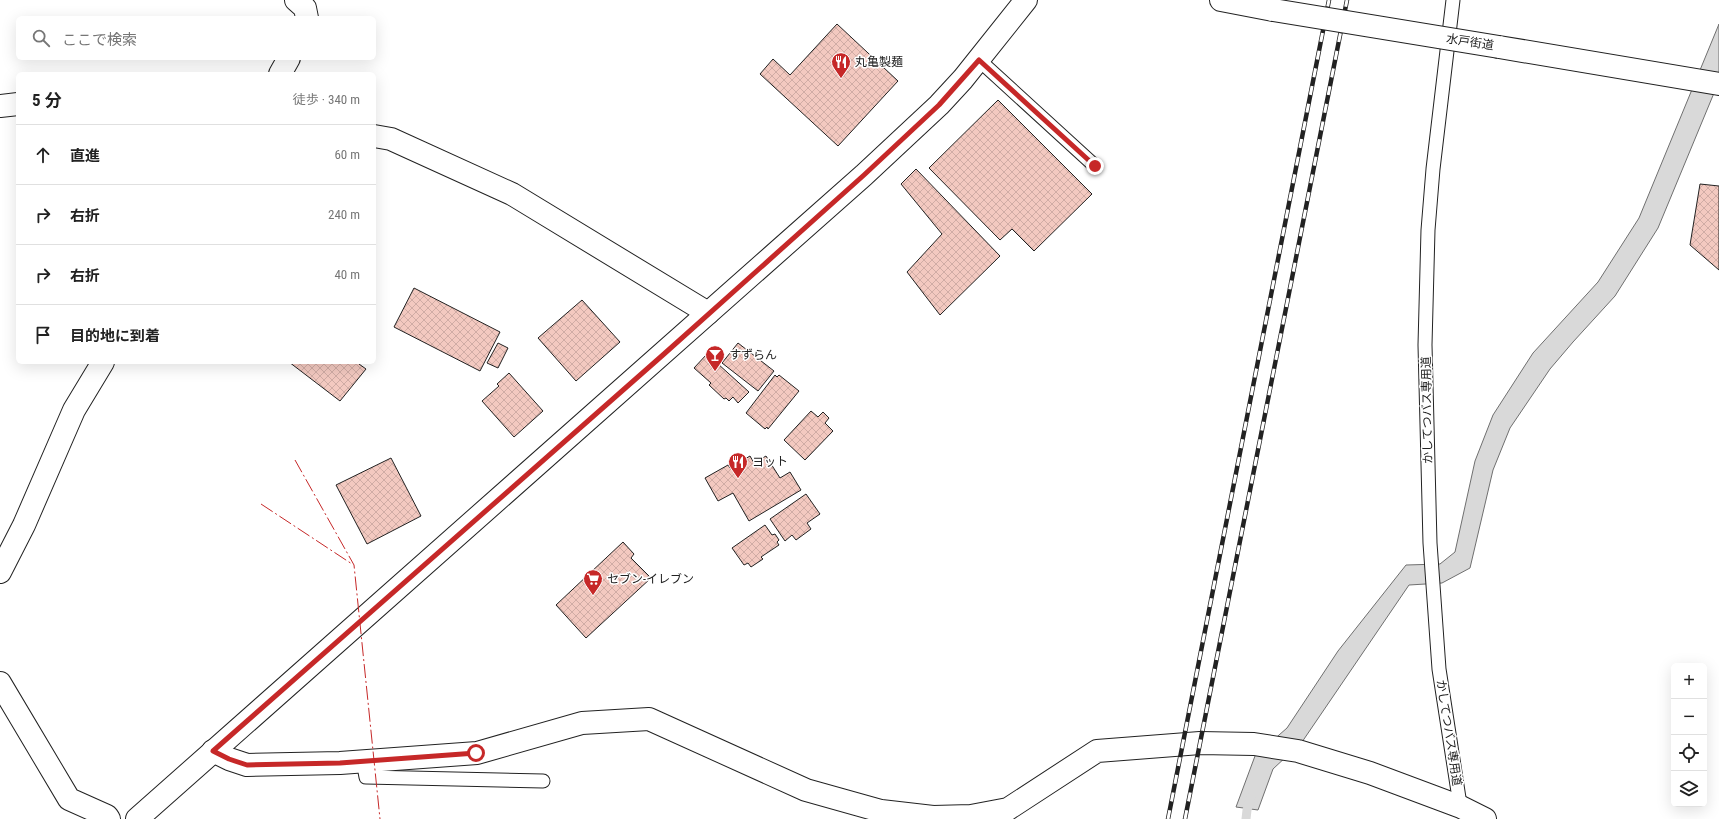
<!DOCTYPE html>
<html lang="ja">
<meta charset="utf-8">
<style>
:root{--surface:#fff;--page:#f2f2f2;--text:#222;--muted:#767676;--line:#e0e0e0}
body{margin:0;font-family:"Roboto Condensed","Noto Sans JP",sans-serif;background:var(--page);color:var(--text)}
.controls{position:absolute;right:12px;bottom:12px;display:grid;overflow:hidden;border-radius:6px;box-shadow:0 4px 16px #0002}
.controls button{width:36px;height:36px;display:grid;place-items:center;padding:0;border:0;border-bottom:1px solid var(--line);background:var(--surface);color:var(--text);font:20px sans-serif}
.stop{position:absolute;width:12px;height:12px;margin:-9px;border:3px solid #c62828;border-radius:50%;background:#fff}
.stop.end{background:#c62828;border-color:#fff;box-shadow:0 1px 4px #0008}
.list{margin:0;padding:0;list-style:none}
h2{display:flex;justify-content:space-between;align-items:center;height:52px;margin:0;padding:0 16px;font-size:17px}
h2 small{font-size:13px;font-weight:400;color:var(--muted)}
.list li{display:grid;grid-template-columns:26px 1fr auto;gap:12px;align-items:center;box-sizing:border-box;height:60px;padding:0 16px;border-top:1px solid var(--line)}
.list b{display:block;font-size:15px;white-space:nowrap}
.list em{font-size:13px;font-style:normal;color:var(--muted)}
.icon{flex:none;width:22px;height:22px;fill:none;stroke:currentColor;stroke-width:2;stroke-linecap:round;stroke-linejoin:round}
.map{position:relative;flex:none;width:1719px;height:819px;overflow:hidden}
.search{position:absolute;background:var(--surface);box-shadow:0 4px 16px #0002;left:16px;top:16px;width:360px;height:44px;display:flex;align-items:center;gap:10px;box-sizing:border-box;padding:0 14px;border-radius:6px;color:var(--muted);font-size:15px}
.panel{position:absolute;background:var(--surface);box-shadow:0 4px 16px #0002;left:16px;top:72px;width:360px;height:292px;border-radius:6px}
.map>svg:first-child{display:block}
</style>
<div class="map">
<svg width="1719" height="819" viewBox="0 0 1719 819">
<defs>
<pattern id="building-cross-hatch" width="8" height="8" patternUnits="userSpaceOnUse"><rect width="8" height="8" fill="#f3c9c0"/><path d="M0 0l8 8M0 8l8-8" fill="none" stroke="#d0aca5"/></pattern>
</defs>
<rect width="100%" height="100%" fill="#fff"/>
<!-- water -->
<path fill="#d9d9d9" stroke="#6f6f6f" d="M1719 24V81L1658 228 1615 296 1573 342 1550 369 1510 428 1493 470 1470 568 1442 583 1409 585 1302 742 1273 769 1258 810 1236 807 1255 756 1287 728 1338 651 1406 565 1440 564 1455 552 1475 461 1493 415 1533 353 1598 282 1639 218Z"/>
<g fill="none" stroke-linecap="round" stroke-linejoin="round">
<!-- stream -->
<path stroke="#d9d9d9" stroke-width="9" d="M1246 819 1247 810 1251 797"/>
</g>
<!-- building -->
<g fill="url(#building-cross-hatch)" stroke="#222">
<path d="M837 24 898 81 838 146 760 74 773 59 790 75Z"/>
<path d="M998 100 1092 194 1034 251 1012 229 1000 240 929 168Z"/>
<path d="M916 169 1000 256 940 315 907 272 942 234 901 184Z"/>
<path d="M1700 184 1719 186V270L1690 245Z"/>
<path d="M414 288 500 332 480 371 394 327Z"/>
<path d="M582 300 620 342 576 381 538 338Z"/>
<path d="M498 343 508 348 498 368 487 363Z"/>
<path d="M738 343 774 371 758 391 722 363Z"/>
<path d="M707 354 749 392 738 403 733 397 729 401 726 398 724 399 709 385 711 383 694 368Z"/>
<path d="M289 362H361L359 364 366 369 340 401Z"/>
<path d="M509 373 543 411 514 437 482 401 499 386 497 384Z"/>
<path d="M775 375 777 377 779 375 799 391 768 429 767 427 765 429 746 413Z"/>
<path d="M811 411 818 417 823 412 829 418 825 423 833 431 805 460 784 440Z"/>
<path d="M750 456 754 463 766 456 780 478 790 472 801 490 749 521 733 493 718 501 705 478 728 465 730 468Z"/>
<path d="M391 458 421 516 367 544 336 485Z"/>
<path d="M806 494 820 514 807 523 811 529 796 540 792 535 785 541 770 519Z"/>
<path d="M765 525 772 535 775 534 779 540 777 542 779 545 761 557 763 559 751 567 748 563 744 565 732 548Z"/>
<path d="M623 542 634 554 631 558 651 578 586 638 556 605Z"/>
</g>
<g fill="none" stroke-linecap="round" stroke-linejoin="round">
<!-- service casing -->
<g stroke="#222" stroke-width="15">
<g id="service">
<path d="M1453 0 1433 169 1428 230 1425 345 1430 543 1439 669 1461 811"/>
<path d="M979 60 1095 166"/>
<path d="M363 761 366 777 543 781"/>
</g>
</g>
<!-- minor casing -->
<g stroke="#222" stroke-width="24">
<g id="minor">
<path d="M296 0 305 8 307 18"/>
<path d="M280 74 289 58"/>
<path d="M0 106 18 104"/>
<path d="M374 136 391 139 512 194 708 313"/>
<path d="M0 572 24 525 74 410 103 362"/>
<path d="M0 683 69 799 107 816 109 819"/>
<path d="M213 751 229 759 247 765 340 763 477 753 582 723 649 719 806 790 881 811 933 817 971 816 1008 809 1097 751 1200 743 1254 744 1298 751 1370 773 1461 807 1485 819"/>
</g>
</g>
<!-- tertiary casing -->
<g stroke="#222" stroke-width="24">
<path id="tertiary" d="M137 819 864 175 939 105 963 79 1026 0"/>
</g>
<!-- trunk casing -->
<g stroke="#222" stroke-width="24">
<g id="trunk">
<path d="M1221 0 1273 10"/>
<path d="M1499 47 1719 84"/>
</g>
</g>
<!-- service -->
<use href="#service" stroke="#fff" stroke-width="13"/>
<!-- minor -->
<use href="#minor" stroke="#fff" stroke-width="22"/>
<!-- tertiary -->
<use href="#tertiary" stroke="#fff" stroke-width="22"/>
<!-- trunk -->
<use href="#trunk" stroke="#fff" stroke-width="22"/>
<!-- rail casing -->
<g stroke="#222" stroke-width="4.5">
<g id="rail">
<path d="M1168 819 1329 0"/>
<path d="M1185 819 1347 0"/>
</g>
</g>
<!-- rail -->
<use href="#rail" stroke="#fff" stroke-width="3" stroke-dasharray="9" stroke-linecap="butt"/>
<!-- trunk-bridge casing -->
<g stroke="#222" stroke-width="24" stroke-linecap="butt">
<path id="trunk-bridge" d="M1273 10 1499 47"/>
</g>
<!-- trunk-bridge -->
<use href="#trunk-bridge" stroke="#fff" stroke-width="22"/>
<!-- power -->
<g stroke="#c62828" stroke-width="1" stroke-dasharray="14 3 2 3" stroke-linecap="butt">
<path d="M295 460 354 565 380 819"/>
<path d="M261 504 352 564"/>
</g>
</g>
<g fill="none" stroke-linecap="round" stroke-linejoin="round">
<!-- route -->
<path stroke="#c62828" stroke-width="5" d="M476 753 340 763 247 765 229 759 213 751 664 354 864 175 939 105 979 60 1095 166"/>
</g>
<!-- icons -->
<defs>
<g id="restaurant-pin" transform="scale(1)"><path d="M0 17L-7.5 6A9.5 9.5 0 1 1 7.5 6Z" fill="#c62828" stroke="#fff"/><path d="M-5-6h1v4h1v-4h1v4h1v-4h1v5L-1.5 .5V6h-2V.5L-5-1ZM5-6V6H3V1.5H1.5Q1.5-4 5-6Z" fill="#fff"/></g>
<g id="bar-pin" transform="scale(1)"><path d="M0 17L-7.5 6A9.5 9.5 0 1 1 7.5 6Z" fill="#c62828" stroke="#fff"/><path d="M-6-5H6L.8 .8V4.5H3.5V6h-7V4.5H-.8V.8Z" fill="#fff"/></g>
<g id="supermarket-pin" transform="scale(1)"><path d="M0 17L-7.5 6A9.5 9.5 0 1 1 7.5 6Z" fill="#c62828" stroke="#fff"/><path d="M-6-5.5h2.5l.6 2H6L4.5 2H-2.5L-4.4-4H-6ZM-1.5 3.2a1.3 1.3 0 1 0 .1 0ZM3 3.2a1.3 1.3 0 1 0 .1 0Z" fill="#fff"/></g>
</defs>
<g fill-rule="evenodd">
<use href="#restaurant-pin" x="841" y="62"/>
<use href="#bar-pin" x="715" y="355"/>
<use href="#restaurant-pin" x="738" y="462"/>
<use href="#supermarket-pin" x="593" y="579"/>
</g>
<g text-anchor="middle" stroke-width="3" stroke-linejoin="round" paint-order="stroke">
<!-- street labels -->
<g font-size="12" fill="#222" stroke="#fff">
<text transform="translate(1470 42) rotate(9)" y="4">水戸街道</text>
<text transform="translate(1427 410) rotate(-91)" y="4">かしてつバス専用道</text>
<text transform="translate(1449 733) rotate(81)" y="4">かしてつバス専用道</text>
</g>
<!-- poi labels -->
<g font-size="12" fill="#222" stroke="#fff" text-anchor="start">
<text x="855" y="66">丸亀製麺</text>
<text x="729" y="359">すずらん</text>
<text x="752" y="466">ヨット</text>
<text x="607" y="583">セブン-イレブン</text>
</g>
</g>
</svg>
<div class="controls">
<button>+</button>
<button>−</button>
<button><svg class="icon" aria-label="locate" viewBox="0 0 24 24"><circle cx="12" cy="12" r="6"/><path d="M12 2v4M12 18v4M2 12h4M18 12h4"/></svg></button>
<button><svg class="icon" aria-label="layers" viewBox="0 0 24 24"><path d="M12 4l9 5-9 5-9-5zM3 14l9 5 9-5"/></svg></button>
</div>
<div class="stop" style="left:476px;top:753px"></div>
<div class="stop end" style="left:1095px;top:166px"></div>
<div class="search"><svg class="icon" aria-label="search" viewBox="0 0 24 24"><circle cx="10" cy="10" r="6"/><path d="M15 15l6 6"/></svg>ここで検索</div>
<section class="panel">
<h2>5 分<small>徒歩 · 340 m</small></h2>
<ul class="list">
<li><svg class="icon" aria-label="ahead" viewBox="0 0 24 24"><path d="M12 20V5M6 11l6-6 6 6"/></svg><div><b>直進</b></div><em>60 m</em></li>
<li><svg class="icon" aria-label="right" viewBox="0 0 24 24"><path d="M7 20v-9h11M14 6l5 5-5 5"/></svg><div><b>右折</b></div><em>240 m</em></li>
<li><svg class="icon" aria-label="right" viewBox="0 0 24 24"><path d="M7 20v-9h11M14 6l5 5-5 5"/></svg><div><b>右折</b></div><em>40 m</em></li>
<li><svg class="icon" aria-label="arrive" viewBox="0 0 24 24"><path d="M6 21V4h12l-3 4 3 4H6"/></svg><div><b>目的地に到着</b></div></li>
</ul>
</section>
</div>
